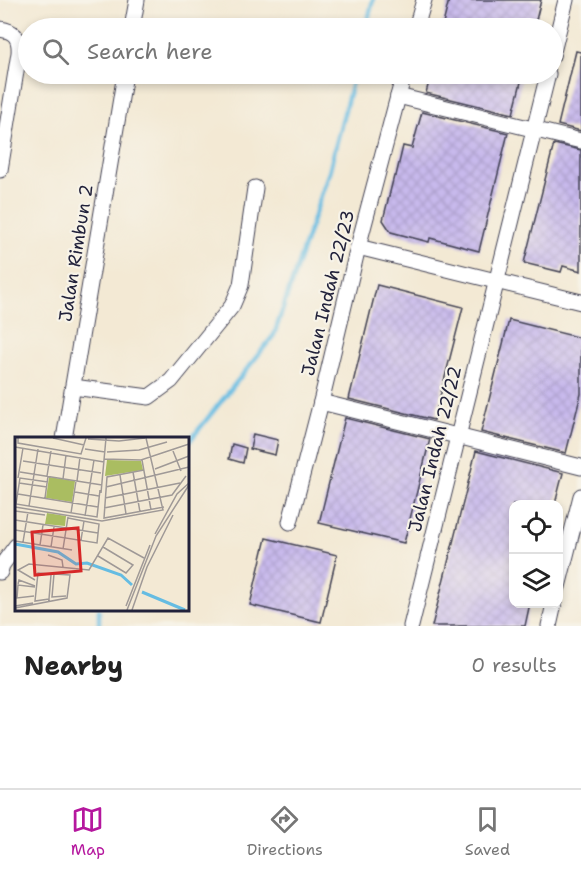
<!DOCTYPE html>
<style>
:root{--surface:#fff;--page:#f2f2f2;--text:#222;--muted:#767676;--line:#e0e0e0;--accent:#b5179e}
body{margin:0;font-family:"Shantell Sans",sans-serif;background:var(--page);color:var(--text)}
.controls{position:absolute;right:18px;bottom:18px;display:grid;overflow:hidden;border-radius:12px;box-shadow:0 3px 9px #0003}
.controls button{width:54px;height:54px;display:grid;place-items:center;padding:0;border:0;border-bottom:2px solid var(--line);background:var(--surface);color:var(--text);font:30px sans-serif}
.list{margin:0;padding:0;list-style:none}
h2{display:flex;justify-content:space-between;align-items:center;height:78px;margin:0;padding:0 24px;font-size:26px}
h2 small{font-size:20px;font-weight:400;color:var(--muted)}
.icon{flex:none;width:33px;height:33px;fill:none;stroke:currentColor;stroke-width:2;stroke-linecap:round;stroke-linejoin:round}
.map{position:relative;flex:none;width:581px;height:626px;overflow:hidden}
.search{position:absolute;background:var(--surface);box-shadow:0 3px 9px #0003;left:18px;right:18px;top:18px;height:66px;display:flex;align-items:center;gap:15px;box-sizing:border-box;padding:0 21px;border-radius:33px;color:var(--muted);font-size:22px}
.sheet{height:162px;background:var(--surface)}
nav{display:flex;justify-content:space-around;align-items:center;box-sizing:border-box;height:84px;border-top:2px solid var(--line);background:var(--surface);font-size:16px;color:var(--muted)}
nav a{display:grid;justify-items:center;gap:3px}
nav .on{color:var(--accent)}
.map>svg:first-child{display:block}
</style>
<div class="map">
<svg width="581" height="626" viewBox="0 0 581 626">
<defs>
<pattern id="building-cross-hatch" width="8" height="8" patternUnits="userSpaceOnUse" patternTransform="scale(1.5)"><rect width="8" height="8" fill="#c8b9ec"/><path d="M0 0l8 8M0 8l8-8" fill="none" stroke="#ac9fcb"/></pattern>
</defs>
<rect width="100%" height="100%" fill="#f7f3e8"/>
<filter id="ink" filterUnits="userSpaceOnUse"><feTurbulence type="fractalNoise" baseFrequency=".0167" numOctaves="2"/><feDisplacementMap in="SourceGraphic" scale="12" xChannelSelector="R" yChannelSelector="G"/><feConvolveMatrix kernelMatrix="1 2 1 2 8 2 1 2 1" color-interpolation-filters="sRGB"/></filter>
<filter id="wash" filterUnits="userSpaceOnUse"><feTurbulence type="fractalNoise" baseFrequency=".008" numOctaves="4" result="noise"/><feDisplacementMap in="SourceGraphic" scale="24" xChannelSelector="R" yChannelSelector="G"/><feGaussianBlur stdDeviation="1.35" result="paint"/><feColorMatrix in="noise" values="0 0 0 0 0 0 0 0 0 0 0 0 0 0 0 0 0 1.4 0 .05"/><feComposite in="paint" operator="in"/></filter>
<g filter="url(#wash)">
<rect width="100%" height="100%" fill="#f3e9d4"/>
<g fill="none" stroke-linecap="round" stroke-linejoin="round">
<!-- stream -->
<g stroke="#65bce2" stroke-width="4.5">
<path d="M366 28 373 0"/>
<path d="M188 443 274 335 329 172 354 74"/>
<path d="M99 610V626"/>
</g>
</g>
<g id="blocks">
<!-- building -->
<g fill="url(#building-cross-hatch)">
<path d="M449 0H541L534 28H442Z"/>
<path d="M576 51 581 52V131L558 125Z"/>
<path d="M431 74H523L513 114 426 93Z"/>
<path d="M422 112 508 133 479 251 430 238 429 242 391 232 383 220 394 176H396L403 146 412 148Z"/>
<path d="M554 144 581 150V271L563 266 561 272 524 263Z"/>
<path d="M377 285 463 307 434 420 349 399Z"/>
<path d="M509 320 581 338V394L566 453 481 432Z"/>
<path d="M345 418 430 439 404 543 319 523Z"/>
<path d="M253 434 278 440 275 455 250 449Z"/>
<path d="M232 444 246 448 243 463 229 459Z"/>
<path d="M476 451 563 473 555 504H513V603H530L525 626H432Z"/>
<path d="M266 538 337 555 321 622 250 605Z"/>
</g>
</g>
</g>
<g filter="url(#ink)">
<use href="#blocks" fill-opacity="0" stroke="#414052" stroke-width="1.5"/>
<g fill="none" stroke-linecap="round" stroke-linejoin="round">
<!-- street casing -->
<g stroke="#414052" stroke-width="17">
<g id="street">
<path d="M132 28 137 0"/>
<path d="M416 28 424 0"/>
<path d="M0 29C15 31 20 38 19 53L0 170"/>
<path d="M552 56 566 0"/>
<path d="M398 96 581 141"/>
<path d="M358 247 581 302"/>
<path d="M73 387 149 397 171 381 232 306 241 285 255 188"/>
<path d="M321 402 581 467"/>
<path d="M64 439 125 74"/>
<path d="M290 522 321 402 358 247 404 74"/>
<path d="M0 572 2 565 16 546"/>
<path d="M558 587 581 496"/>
<path d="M411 626 548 74"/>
<path d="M549 626 554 604"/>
</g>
</g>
<!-- street -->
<use href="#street" stroke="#fff" stroke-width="15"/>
</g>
</g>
<g text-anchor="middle" stroke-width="4.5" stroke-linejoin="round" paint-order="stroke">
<!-- street labels -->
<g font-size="18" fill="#22223b" stroke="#f7f3e8">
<text transform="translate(76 253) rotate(-81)" y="6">Jalan Rimbun 2</text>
<text transform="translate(328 293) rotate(-76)" y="6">Jalan Indah 22/23</text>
<text transform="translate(435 449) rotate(-76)" y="6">Jalan Indah 22/22</text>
</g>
</g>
<!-- overview -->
<g transform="translate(15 437)">
<rect width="174" height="174" fill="#f3e9d4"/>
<path d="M92 23 126 24 128 33 90 39ZM34 40 60 44 57 65 31 61ZM32 76 51 79 50 89 30 87Z" fill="#aabd61"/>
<path fill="none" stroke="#65bce2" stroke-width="3" d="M0 107 43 115 61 127 72 126 106 138 117 148M127 155 170 173"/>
<path fill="none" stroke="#9f9997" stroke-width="1.5" d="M3 1V6L66 17 71 1M38 1 69 8M73 2 104 4 130 1M0 10 89 25M70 12 90 15M158 14 166 34M92 15 124 13 152 5M89 22 126 23 174 7M127 23 136 73M8 24 86 36M140 32 174 19M129 33 92 40 89 81 149 70M5 35 87 48M118 35 125 75M105 38 111 77M32 39 36 14M3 41 8 11M48 42 51 18M62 44 65 20M33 45 5 41 1 67 82 80 85 53M4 46 32 50M91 50 174 30M60 55 84 59M86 56 91 1M3 57 83 70M30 61 33 39M90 61 165 46M14 69 23 12M0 70 87 84 148 73 131 1M89 71 157 58 171 39M0 74 30 78M56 76 61 44M70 79 79 23M0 83 83 96M0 93 82 106 84 87 53 81M140 97 162 57 174 46M66 103 69 84M0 104 57 113M8 105 13 75M25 108 28 88M36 110 39 90M48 112 53 80M33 118 47 123 48 130M83 119 111 136 118 128 88 110M20 143 3 133 14 127 74 133 93 101 129 121M3 147 4 143 20 149M19 159 2 161 3 148 20 150M34 165V162L36 138V137L23 136 20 164 34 162M0 169 18 166M111 169 135 108M0 171 52 161 55 138 39 137 37 160 51 159M112 173 141 99 174 48M117 173 132 130 158 78"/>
<path fill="#d62828" fill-opacity="0.15" stroke="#d62828" stroke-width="3" d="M63 91 66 134 20 138 17 95Z"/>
<rect width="174" height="174" fill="none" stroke="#22223b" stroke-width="3"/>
</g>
</svg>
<div class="controls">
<button><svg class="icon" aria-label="locate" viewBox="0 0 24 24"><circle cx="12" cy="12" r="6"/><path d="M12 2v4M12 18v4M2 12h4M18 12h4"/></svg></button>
<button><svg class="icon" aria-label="layers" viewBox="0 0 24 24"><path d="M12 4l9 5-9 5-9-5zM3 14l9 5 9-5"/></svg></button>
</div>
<div class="search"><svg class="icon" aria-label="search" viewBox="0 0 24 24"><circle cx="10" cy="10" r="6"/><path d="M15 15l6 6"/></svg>Search here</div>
</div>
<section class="sheet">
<h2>Nearby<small>0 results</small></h2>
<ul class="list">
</ul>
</section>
<nav>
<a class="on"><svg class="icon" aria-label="map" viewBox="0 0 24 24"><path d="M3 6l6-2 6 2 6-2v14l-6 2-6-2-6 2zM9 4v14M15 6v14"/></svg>Map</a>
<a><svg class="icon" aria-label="directions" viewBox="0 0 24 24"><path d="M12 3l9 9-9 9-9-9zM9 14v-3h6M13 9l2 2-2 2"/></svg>Directions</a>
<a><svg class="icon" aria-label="saved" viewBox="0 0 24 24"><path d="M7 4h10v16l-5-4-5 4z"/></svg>Saved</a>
</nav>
